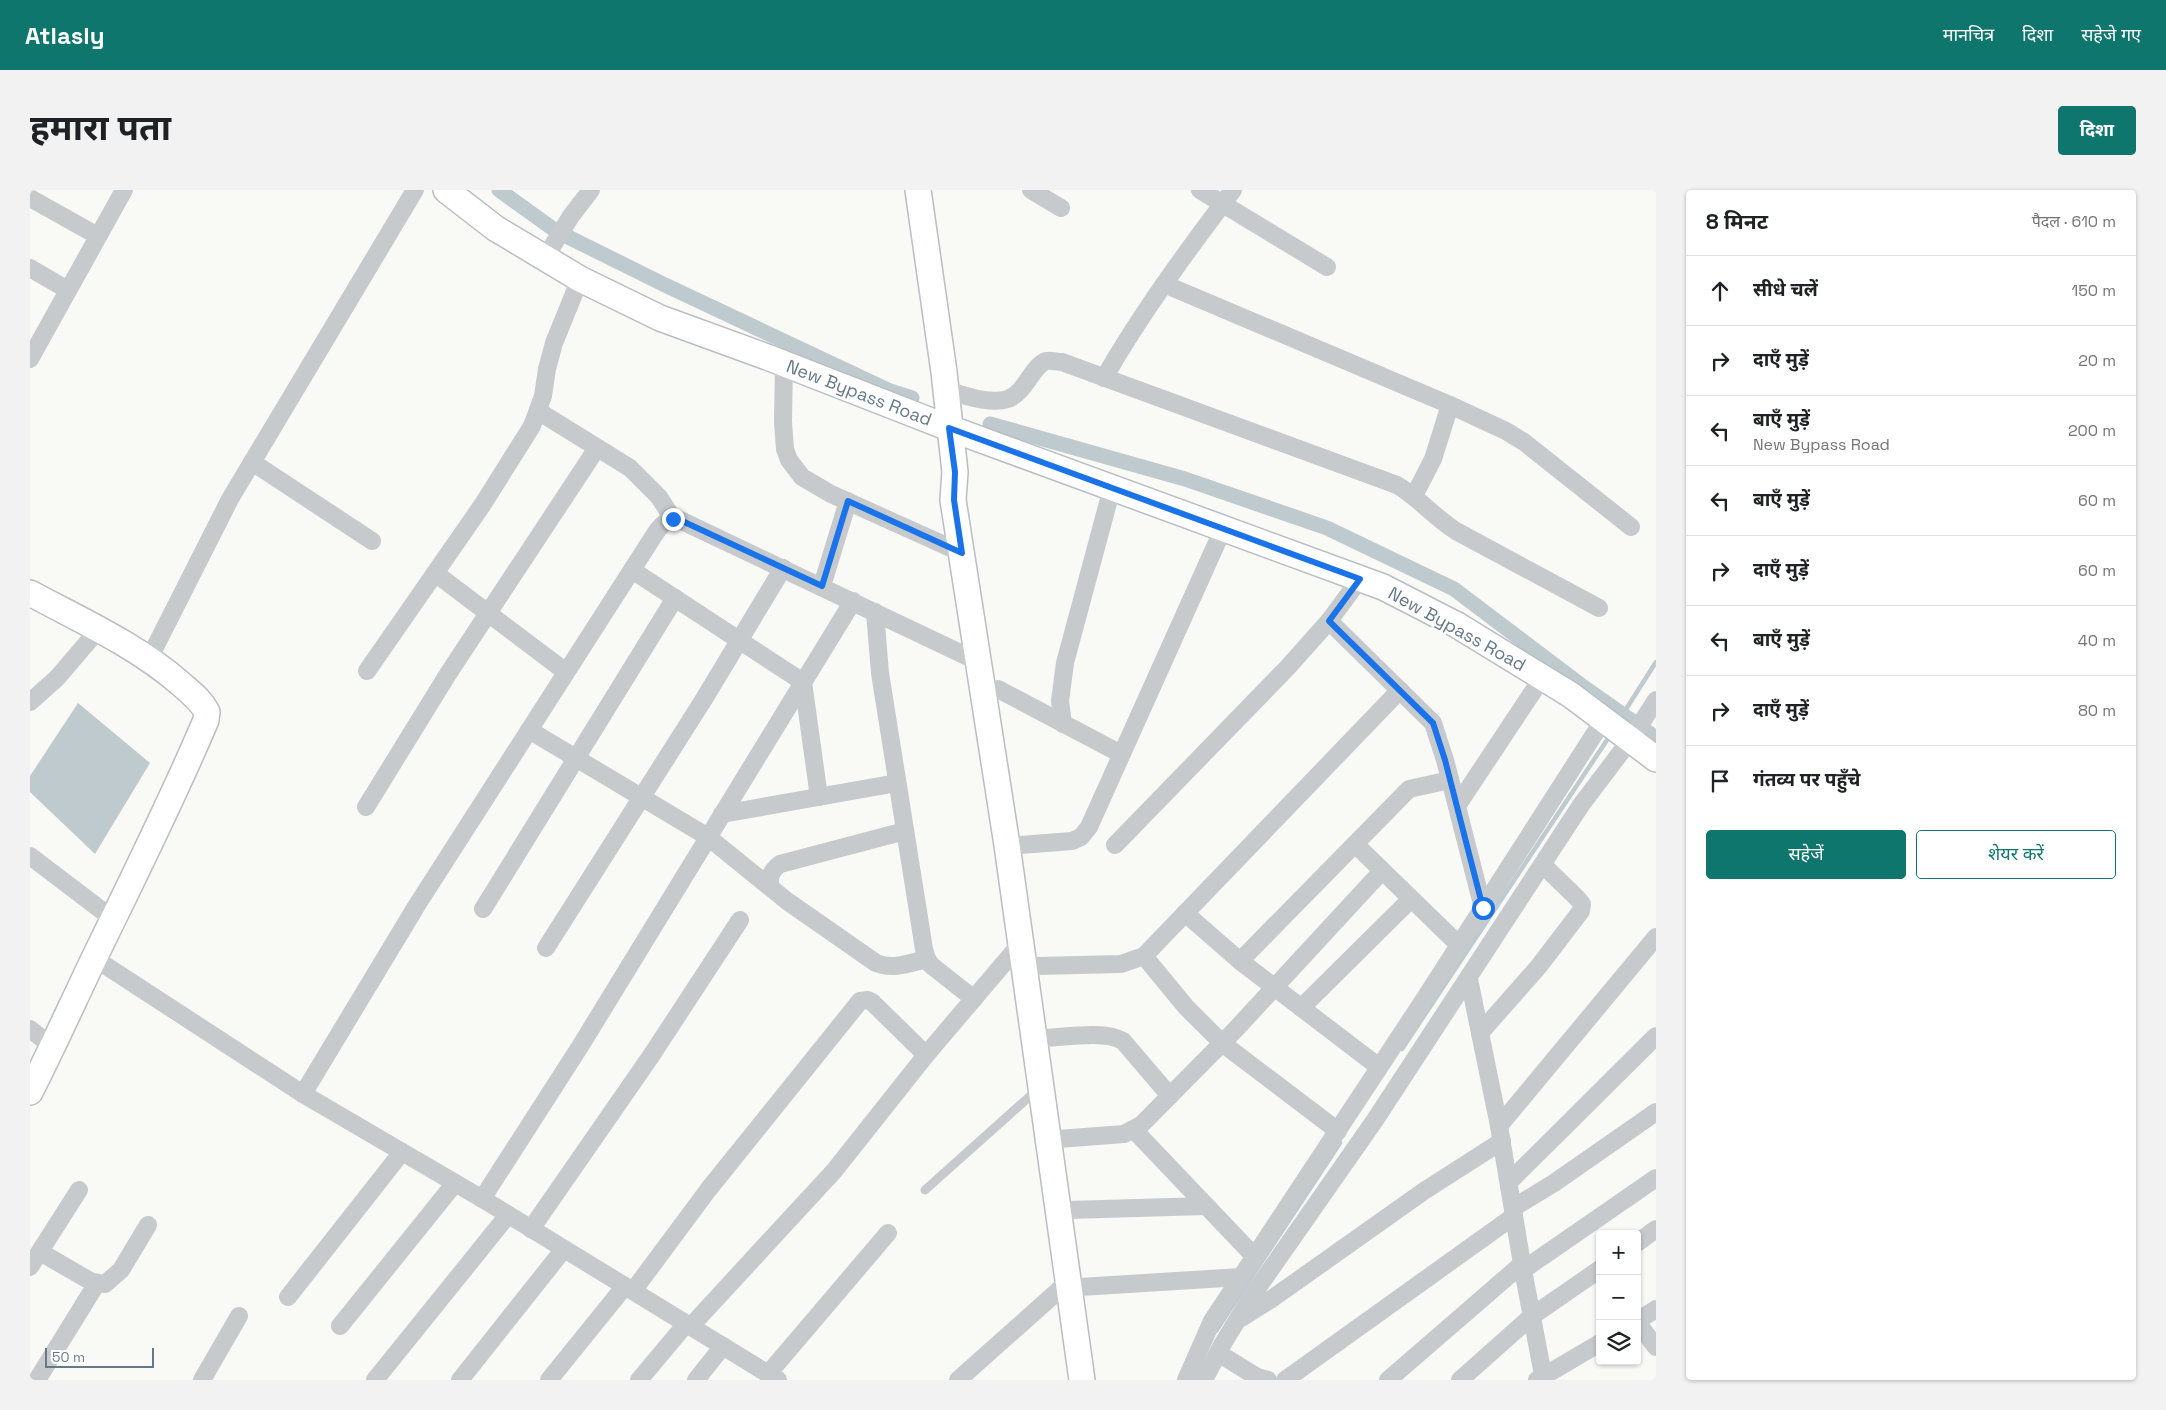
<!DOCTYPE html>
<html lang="hi">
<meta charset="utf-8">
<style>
:root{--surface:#fff;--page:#f2f2f2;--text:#202124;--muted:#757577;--line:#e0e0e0;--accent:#0f766e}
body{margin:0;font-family:"Space Grotesk","Noto Sans Devanagari",sans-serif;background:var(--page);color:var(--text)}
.controls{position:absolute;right:15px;bottom:15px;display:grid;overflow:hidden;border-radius:5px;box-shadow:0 1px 4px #0004}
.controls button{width:45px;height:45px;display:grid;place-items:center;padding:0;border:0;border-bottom:1px solid var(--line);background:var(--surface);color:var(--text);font:25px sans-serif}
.scale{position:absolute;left:15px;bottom:12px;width:109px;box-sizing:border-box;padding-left:5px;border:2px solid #667988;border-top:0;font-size:14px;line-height:18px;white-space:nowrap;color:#667988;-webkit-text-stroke:4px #fff;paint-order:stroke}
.stop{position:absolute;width:15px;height:15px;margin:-11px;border:4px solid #1a73e8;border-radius:50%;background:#fff}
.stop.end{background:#1a73e8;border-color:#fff;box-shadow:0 1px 5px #0008}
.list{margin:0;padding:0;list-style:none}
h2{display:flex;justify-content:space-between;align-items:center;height:65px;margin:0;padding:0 20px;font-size:21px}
h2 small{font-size:16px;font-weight:400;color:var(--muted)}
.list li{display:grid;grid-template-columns:32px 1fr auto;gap:15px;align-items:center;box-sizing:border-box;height:70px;padding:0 20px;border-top:1px solid var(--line)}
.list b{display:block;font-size:19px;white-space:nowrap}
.list p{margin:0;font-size:16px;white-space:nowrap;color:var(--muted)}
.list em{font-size:16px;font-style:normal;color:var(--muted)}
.actions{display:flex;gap:10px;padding:15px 20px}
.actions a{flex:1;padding:11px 0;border:1px solid var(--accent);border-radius:5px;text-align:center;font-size:18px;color:var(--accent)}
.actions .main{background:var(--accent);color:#fff}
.icon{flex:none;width:28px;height:28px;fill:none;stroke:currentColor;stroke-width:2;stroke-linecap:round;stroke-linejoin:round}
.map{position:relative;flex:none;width:1626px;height:1190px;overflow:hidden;border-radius:5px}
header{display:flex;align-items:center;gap:30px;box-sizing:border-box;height:70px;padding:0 25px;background:var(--accent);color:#fff}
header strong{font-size:24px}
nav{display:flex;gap:28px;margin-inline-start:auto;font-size:18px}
.intro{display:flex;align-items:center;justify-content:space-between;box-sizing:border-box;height:120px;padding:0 30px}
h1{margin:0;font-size:35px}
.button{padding:12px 22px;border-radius:5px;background:var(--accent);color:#fff;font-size:18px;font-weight:700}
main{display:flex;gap:30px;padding:0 30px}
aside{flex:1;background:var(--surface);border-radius:5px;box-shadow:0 1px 4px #0004}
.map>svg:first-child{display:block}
</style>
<header>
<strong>Atlasly</strong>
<nav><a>मानचित्र</a><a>दिशा</a><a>सहेजे गए</a></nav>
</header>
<div class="intro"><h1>हमारा पता</h1><a class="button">दिशा</a></div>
<main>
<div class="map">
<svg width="1626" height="1190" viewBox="0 0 1626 1190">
<rect width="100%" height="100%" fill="#f9f9f6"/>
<!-- water -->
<path fill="#bfcace" d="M48 513 120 573 65 664 0 602V586Z"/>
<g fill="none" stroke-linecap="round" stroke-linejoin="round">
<!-- stream -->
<g stroke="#bfcace" stroke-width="4.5">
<path d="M1591 527 1626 472"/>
<path d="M1372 859 1577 550"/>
<path d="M1186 1141 1310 953"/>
</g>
<!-- canal -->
<g stroke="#bfcace" stroke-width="15">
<path d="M469 0 526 41 635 95 860 201 882 208"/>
<path d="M960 234 1155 289 1297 338 1424 399 1551 495 1626 548"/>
</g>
<!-- secondary casing -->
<g stroke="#b8bec2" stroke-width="28">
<g id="secondary">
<path d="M416 0 465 38 550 89 630 128 737 167 919 238 1353 397 1427 435 1541 505 1626 569"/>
<path d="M888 0 914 182 925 282 923 310 977 655 1052 1190"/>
<path d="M0 403C52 431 106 455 151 494 160 502 171 510 177 522L176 530C144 606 107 680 71 754 47 803 25 853 0 902"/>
</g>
</g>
<!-- lane -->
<path stroke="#c6cacd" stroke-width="9" d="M895 1000 1008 899"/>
<!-- street -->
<g stroke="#c6cacd" stroke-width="18">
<path d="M1001 0 1031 18"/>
<path d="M1170 0 1297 77"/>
<path d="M0 8 68 46"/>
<path d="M515 68 541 26 561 0"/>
<path d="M0 78 38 100"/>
<path d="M1134 94 1420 215 1476 241 1494 252 1601 337"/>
<path d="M0 169 94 0"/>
<path d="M754 174 753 232 755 259 759 270 772 287 801 304 932 363"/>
<path d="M1074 188C1112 122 1157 61 1203 0"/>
<path d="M916 200C934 205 959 215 978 209 996 202 1002 176 1016 171 1021 170 1027 172 1032 172L1367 295C1389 308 1404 327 1426 341L1569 418"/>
<path d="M508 221 600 278 629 307 643 329"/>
<path d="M222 272 342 351"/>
<path d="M1384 306 1403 269 1420 215"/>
<path d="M602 380 773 492 789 607"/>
<path d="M405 383 536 482"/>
<path d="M792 396 818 311"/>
<path d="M845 422 850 483 894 759 897 769 901 775 944 809"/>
<path d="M1299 431 1403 533 1415 570 1453 718"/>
<path d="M119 469 200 309 385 0"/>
<path d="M337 481 453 314 502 236 513 206 517 179 524 153 550 89"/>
<path d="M968 499 1091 564"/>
<path d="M0 512 27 488 69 439"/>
<path d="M1033 534 1030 511 1035 473 1082 298"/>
<path d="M499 540 678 647 757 711 846 773C863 780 880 773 897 769"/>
<path d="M1427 616 1512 488"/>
<path d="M336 617 418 484 567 258"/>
<path d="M692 624 867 593"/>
<path d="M1325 654 1429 755"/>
<path d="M990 655 1042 651 1051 647 1059 637 1193 339"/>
<path d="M1085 655 1258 477 1299 431 1330 389"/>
<path d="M0 666 83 729"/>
<path d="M740 697C739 686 741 681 750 674L875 641"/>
<path d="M453 719 645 408"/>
<path d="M1155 723 1210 771 1349 877"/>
<path d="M516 758 674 509 753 378"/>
<path d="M1114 766 1156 817 1192 853 1308 941"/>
<path d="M64 768 273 904 456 1011 748 1190"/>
<path d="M1210 771 1379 599 1420 590"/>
<path d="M1006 776 1091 774 1114 766 1370 500"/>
<path d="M1439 789 1469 936 1493 1080 1514 1190"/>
<path d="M1271 818 1381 709"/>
<path d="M0 839 23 857"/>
<path d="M1450 843 1509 776 1551 721 1552 714 1547 708 1513 675"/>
<path d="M1015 848C1036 847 1075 840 1093 851L1140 906"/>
<path d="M273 904 387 715 623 347C630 336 636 328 650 330L949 472"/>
<path d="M1469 936 1626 747"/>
<path d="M1104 940 1225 1067"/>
<path d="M1028 949 1094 944 1111 935 1206 839 1352 681"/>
<path d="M1479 992 1626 846"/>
<path d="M452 1009 551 855 823 411"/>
<path d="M1483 1018 1524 993 1626 922"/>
<path d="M1038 1020 1176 1016"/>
<path d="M501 1039 621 866 710 730"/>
<path d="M1607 1053 1626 1039"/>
<path d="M10 1062 62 1092 75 1094 91 1080 118 1035"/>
<path d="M0 1077 49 1000"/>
<path d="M1493 1080 1626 988"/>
<path d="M1050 1097 1211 1087"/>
<path d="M603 1101 678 1000 830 811 838 810 842 812 896 865"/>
<path d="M258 1107 372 962"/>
<path d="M1211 1128 1243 1108 1394 1001 1472 951"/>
<path d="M1607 1131 1626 1119"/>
<path d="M1607 1132 1626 1157"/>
<path d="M310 1136 425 993"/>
<path d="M661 1136 804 981 896 865 991 753"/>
<path d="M1188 1163 1227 1187 1238 1190"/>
<path d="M738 1184 858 1043"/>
<path d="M7 1190 67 1093"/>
<path d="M172 1190 209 1126"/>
<path d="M345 1190 478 1025"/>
<path d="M430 1190 534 1059"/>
<path d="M519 1190 595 1096"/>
<path d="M609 1190 656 1134"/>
<path d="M666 1190 693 1156"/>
<path d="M928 1190 1038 1092"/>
<path d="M1156 1190 1182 1131 1397 805 1574 529"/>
<path d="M1174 1190 1192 1155 1222 1106 1345 930 1551 615 1601 549 1626 510"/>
<path d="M1255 1190 1484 1026"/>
<path d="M1358 1190 1492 1074"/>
<path d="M1430 1190 1502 1126 1570 1079"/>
<path d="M1507 1190 1570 1153"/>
</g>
<!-- secondary -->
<use href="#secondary" stroke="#fff" stroke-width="25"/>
</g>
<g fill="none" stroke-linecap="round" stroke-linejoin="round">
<!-- route -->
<path stroke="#1a73e8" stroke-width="6" d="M643 329 650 330 792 396 818 311 932 363 924 310 925 282 919 238 1330 389 1299 431 1403 533 1415 570 1453 718"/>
</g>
<g text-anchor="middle" stroke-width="5" stroke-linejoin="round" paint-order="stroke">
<!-- street labels -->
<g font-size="18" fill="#667988" stroke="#fff">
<text transform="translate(829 203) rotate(21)" y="6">New Bypass Road</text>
<text transform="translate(1427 439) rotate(29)" y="6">New Bypass Road</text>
</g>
</g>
</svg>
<div class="controls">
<button>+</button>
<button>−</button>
<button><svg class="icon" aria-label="layers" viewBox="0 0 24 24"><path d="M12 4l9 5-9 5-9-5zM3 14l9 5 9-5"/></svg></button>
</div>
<div class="scale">50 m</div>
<div class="stop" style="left:1453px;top:718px"></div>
<div class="stop end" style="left:643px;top:329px"></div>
</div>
<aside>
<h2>8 मिनट<small>पैदल · 610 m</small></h2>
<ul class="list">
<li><svg class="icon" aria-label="ahead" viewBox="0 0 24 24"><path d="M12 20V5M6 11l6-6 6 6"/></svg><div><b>सीधे चलें</b></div><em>150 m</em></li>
<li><svg class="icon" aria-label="right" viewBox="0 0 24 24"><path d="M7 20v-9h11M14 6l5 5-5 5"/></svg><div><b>दाएँ मुड़ें</b></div><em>20 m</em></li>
<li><svg class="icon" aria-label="left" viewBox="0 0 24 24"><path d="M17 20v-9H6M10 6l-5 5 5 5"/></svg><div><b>बाएँ मुड़ें</b><p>New Bypass Road</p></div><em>200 m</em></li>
<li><svg class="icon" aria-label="left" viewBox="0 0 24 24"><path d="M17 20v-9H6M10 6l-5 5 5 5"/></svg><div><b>बाएँ मुड़ें</b></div><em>60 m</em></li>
<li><svg class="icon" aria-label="right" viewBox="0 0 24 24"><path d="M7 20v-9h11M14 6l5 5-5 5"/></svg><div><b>दाएँ मुड़ें</b></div><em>60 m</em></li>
<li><svg class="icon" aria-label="left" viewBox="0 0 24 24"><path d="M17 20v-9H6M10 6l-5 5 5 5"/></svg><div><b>बाएँ मुड़ें</b></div><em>40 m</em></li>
<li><svg class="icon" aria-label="right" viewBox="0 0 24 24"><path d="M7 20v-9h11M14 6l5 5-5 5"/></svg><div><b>दाएँ मुड़ें</b></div><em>80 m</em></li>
<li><svg class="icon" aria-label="arrive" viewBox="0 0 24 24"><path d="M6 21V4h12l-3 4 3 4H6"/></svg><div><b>गंतव्य पर पहुँचे</b></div></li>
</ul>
<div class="actions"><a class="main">सहेजें</a><a>शेयर करें</a></div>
</aside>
</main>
